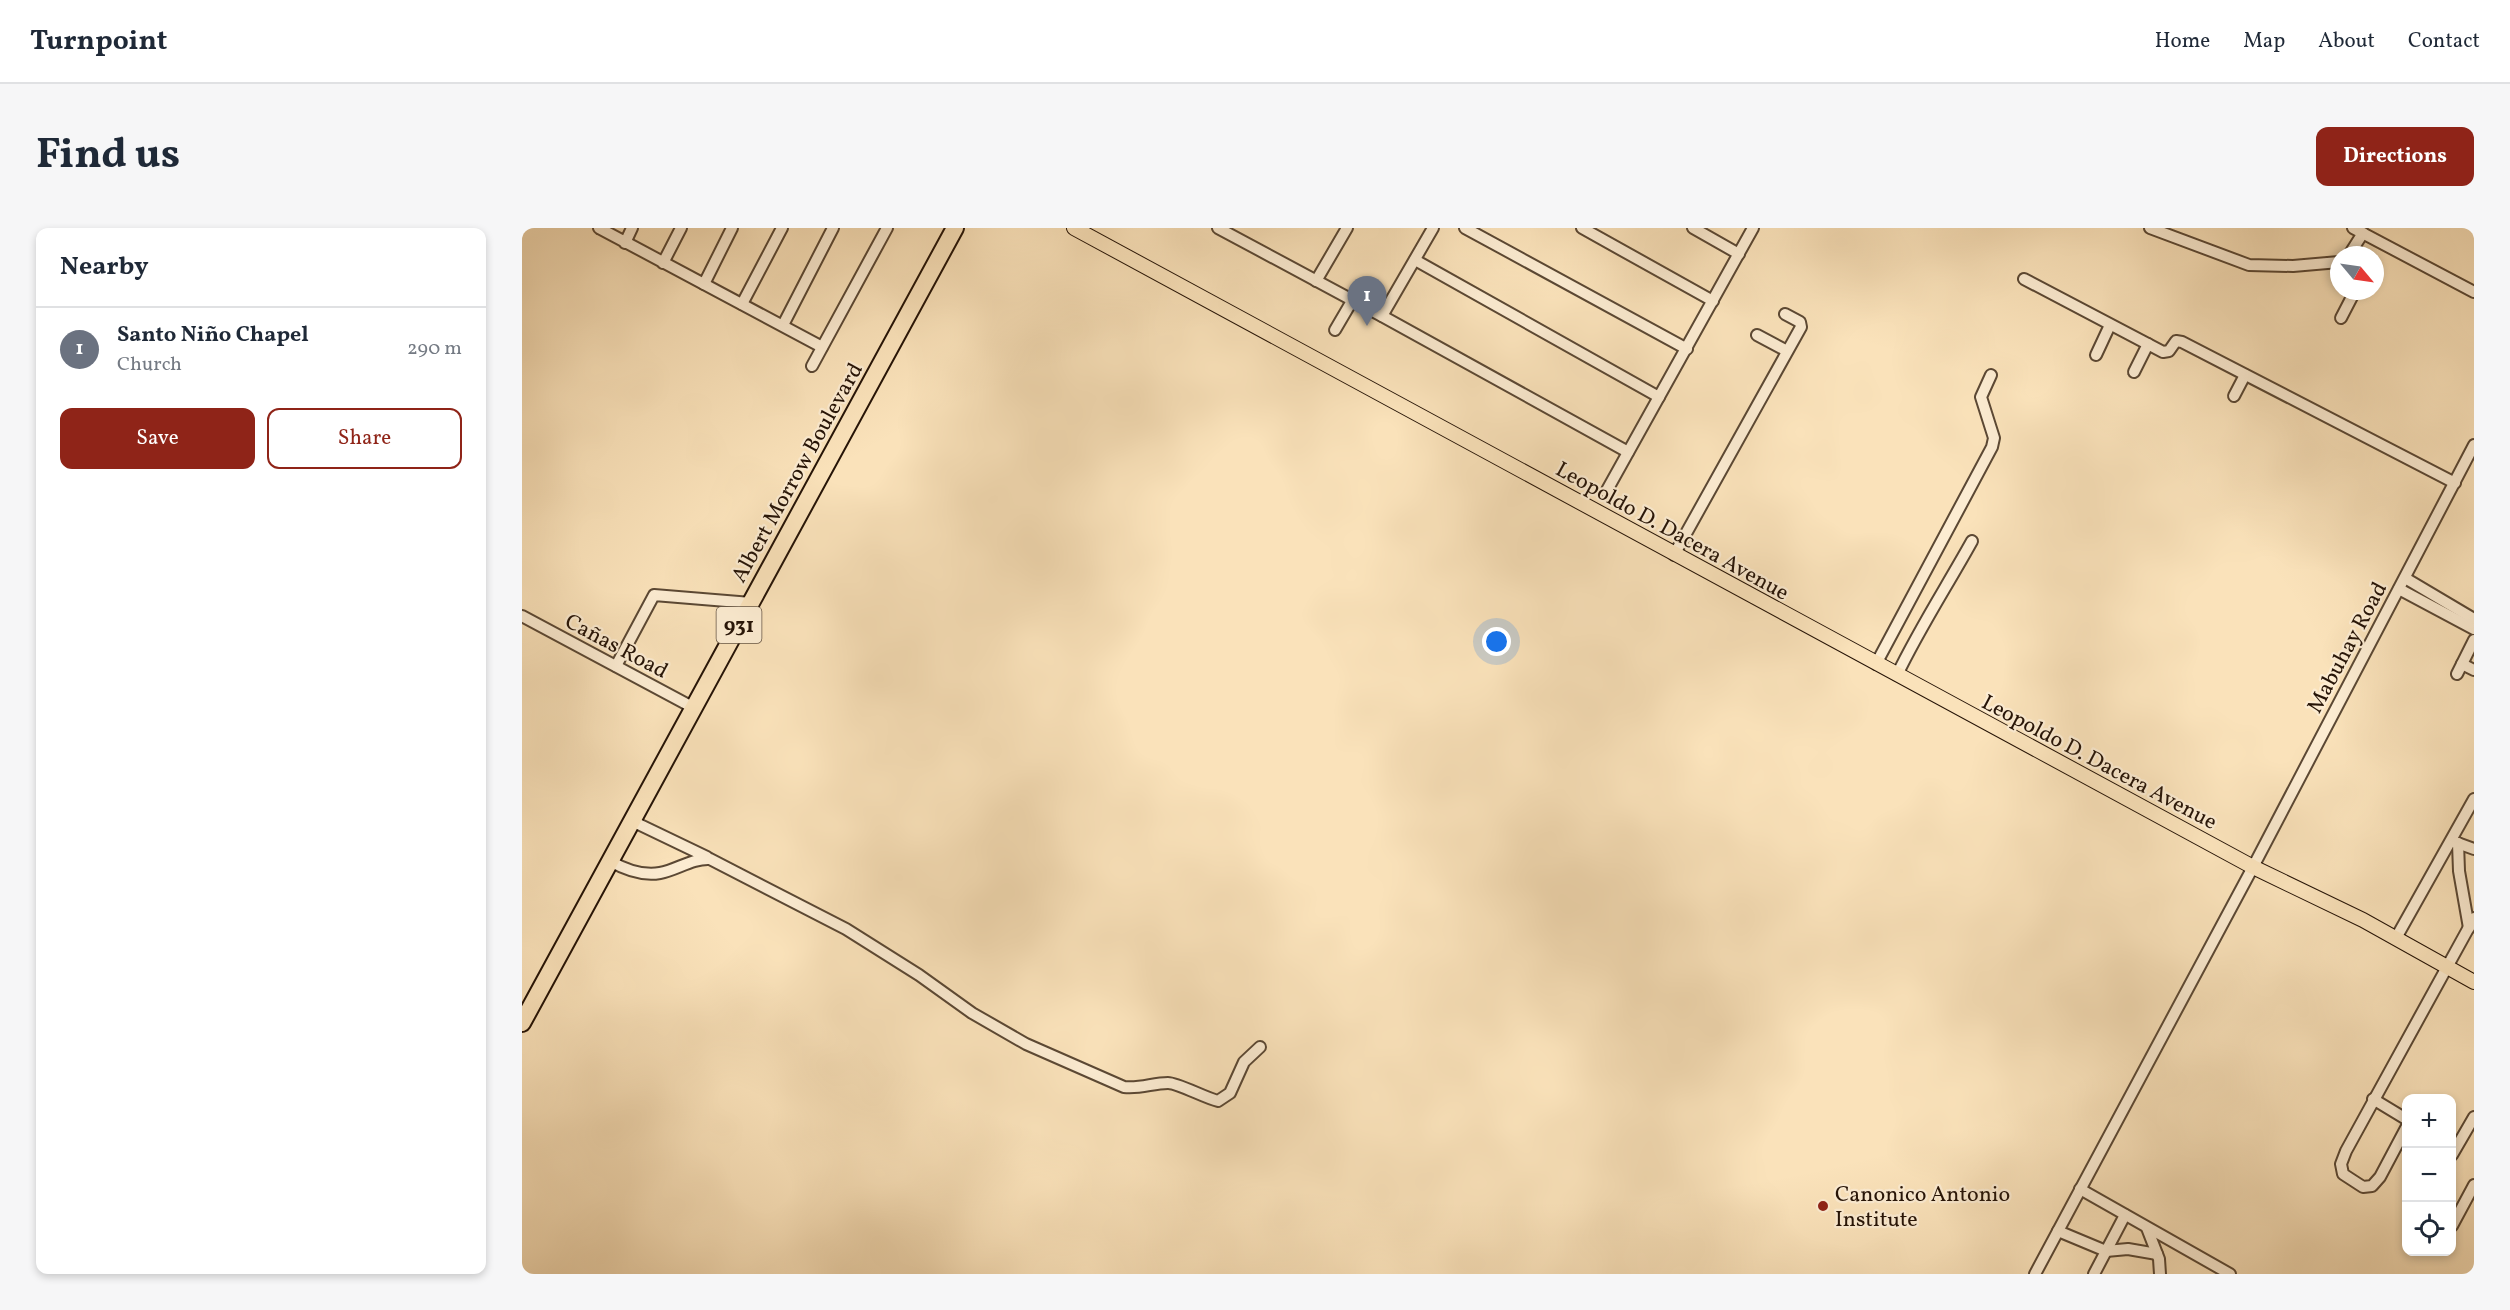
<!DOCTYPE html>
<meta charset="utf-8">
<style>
:root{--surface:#fff;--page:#f6f6f7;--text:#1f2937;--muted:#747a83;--line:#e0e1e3;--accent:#8f2418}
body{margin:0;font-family:Vollkorn,serif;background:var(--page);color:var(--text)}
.controls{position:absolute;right:18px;bottom:18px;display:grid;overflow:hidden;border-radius:12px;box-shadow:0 3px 9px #0003}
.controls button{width:54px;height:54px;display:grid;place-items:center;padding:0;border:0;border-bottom:2px solid var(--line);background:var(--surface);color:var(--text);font:30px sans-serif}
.compass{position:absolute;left:1808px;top:18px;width:54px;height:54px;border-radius:50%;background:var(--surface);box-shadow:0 3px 9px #0003;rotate:119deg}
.you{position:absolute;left:975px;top:414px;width:21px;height:21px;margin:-15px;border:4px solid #fff;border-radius:50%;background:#1a73e8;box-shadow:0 0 0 9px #1a73e833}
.badge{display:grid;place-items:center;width:39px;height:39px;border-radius:50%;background:var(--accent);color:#fff;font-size:20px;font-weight:700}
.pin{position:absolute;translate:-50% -50px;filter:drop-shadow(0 2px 3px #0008)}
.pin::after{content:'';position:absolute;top:32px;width:21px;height:18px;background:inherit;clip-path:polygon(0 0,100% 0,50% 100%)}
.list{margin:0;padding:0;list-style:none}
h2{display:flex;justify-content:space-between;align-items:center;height:78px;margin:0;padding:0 24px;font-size:26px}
h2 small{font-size:20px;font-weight:400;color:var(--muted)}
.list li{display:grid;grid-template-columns:39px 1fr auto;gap:18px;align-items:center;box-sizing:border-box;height:84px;padding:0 24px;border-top:2px solid var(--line)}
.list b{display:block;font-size:22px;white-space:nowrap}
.list p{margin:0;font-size:20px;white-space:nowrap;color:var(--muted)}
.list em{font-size:20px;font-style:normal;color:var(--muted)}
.actions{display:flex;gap:12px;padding:18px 24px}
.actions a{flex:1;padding:14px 0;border:2px solid var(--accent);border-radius:12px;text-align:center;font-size:21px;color:var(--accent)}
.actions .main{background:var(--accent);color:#fff}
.icon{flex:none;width:33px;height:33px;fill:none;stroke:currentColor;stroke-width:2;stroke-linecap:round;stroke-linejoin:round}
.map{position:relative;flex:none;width:1952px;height:1046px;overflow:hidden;border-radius:12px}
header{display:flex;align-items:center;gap:36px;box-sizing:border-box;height:84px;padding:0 30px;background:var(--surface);border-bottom:2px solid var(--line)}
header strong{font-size:28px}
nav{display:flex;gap:33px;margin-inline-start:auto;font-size:21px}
.intro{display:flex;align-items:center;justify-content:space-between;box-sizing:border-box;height:144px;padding:0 36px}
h1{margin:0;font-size:42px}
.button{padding:15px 27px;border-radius:12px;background:var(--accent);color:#fff;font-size:21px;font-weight:700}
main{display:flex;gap:36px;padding:0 36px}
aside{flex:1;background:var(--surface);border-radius:12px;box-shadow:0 3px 9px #0003}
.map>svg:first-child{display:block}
</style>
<header>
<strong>Turnpoint</strong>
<nav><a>Home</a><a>Map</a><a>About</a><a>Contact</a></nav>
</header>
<div class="intro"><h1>Find us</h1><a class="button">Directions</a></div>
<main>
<aside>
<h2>Nearby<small></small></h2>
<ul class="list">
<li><span class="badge" style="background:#6b7280">1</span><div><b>Santo Niño Chapel</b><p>Church</p></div><em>290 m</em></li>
</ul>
<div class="actions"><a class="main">Save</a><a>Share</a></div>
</aside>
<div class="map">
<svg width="1952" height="1046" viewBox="0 0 1952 1046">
<rect width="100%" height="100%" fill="#fae2ba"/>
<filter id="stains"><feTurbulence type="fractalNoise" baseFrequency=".00333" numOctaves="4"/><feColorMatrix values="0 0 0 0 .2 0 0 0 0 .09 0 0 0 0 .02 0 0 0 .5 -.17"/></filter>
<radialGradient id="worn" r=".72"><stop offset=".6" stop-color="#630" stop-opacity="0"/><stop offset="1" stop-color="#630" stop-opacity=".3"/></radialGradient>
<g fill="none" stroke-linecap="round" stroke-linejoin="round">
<!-- minor casing -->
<g stroke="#5b4834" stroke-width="14">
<g id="minor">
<path d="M77 0 300 119"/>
<path d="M696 0 860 88 1106 224"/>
<path d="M943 0 1165 121"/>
<path d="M1060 0 1191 73"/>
<path d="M1171 0 1217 26"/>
<path d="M1628 0 1727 37 1771 38 1817 34"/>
<path d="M1831 0 1952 64"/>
<path d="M103 15 110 0"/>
<path d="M1827 27 1841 5"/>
<path d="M893 32 1137 169"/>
<path d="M141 35 159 0"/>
<path d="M1502 51 1641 124 1647 123 1654 113 1660 114 1933 255"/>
<path d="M794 53 825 0"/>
<path d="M182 56 210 0"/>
<path d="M220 76 260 0"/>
<path d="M860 88 911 0"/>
<path d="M1819 90 1833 63"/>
<path d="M261 97 311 0"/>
<path d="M813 102 830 73"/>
<path d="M1235 107 1265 123"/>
<path d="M1574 127 1588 97"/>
<path d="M290 138 365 0"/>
<path d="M1612 144 1626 116"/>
<path d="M1712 168 1723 147"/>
<path d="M1084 264 1231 0"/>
<path d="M1152 327 1279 99 1278 94 1263 86"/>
<path d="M1883 350 1952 391"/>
<path d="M1877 361 1952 401"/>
<path d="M0 388 172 480"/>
<path d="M1354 436 1470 219 1472 210 1459 169 1469 147"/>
<path d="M1940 436 1952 412"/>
<path d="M94 438 132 367 229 375"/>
<path d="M1935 446 1940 436 1952 442"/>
<path d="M1375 447C1397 401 1425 358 1450 313"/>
<path d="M110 593 185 629"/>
<path d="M1930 613 1952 621"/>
<path d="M1936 615 1937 643 1947 700"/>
<path d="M88 633C102 641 121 648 138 645 155 642 170 630 188 631L324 701 397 747 450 785 504 816 602 859C618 861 631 855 646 855 656 855 683 870 696 873L708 865 722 834 738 819"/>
<path d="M1874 710 1952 571"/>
<path d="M1851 871 1884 891"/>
<path d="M1884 900 1858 949 1850 958 1841 959 1821 946 1819 936 1824 923 1952 690"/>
<path d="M1930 927 1952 889"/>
<path d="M1558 961 1708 1046"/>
<path d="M1930 998 1952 957"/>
<path d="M1625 1000 1637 1031 1638 1046"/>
<path d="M1536 1003 1584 1023 1606 1021 1635 1026"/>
<path d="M1513 1046 1731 639 1952 217"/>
<path d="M1572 1046 1603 987"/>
</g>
</g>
<!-- major casing -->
<g stroke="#261407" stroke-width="16">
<path id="major" d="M552 0 1731 639 1841 692 1952 754"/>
</g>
<!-- highway casing -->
<g stroke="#261407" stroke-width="20">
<path id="highway" d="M0 795 433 0"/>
</g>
<!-- minor -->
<use href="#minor" stroke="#fcecd2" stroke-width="10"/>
<!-- major -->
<use href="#major" stroke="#fae2ba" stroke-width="14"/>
<!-- highway -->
<use href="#highway" stroke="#fae2ba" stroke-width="16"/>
</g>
<!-- markers -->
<circle fill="#8f2418" stroke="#fcecd2" stroke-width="2" cx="1301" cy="978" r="6"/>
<g text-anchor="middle" stroke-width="4.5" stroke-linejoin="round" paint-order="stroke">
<!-- shield labels -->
<rect fill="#fcecd2" stroke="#654" stroke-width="1.5" x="194.5" y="379" width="45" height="36" rx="4.5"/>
<g font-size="21" font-weight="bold" fill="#261407">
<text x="217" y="404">931</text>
</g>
<!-- street labels -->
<g font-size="22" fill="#261407" stroke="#fcecd2">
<text transform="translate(274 244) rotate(-61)" y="8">Albert Morrow Boulevard</text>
<text transform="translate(1151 302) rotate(29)" y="8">Leopoldo D. Dacera Avenue</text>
<text transform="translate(95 417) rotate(28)" y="8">Cañas Road</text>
<text transform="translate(1824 419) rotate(-62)" y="8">Mabuhay Road</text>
<text transform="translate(1578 533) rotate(28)" y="8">Leopoldo D. Dacera Avenue</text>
</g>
<!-- poi labels -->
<g font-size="22" fill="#261407" stroke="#fcecd2" text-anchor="start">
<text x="1313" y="973">Canonico Antonio<tspan x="1313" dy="25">Institute</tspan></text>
</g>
</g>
<rect width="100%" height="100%" filter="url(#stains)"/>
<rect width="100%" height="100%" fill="url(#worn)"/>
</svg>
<div class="controls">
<button>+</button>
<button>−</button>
<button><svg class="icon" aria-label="locate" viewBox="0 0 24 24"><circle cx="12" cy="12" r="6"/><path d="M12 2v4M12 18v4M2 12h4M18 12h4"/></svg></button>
</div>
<svg class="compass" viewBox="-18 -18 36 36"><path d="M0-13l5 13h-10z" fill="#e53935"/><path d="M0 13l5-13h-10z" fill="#747a83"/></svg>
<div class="you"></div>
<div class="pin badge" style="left:845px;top:98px;background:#6b7280">1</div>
</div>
</main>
